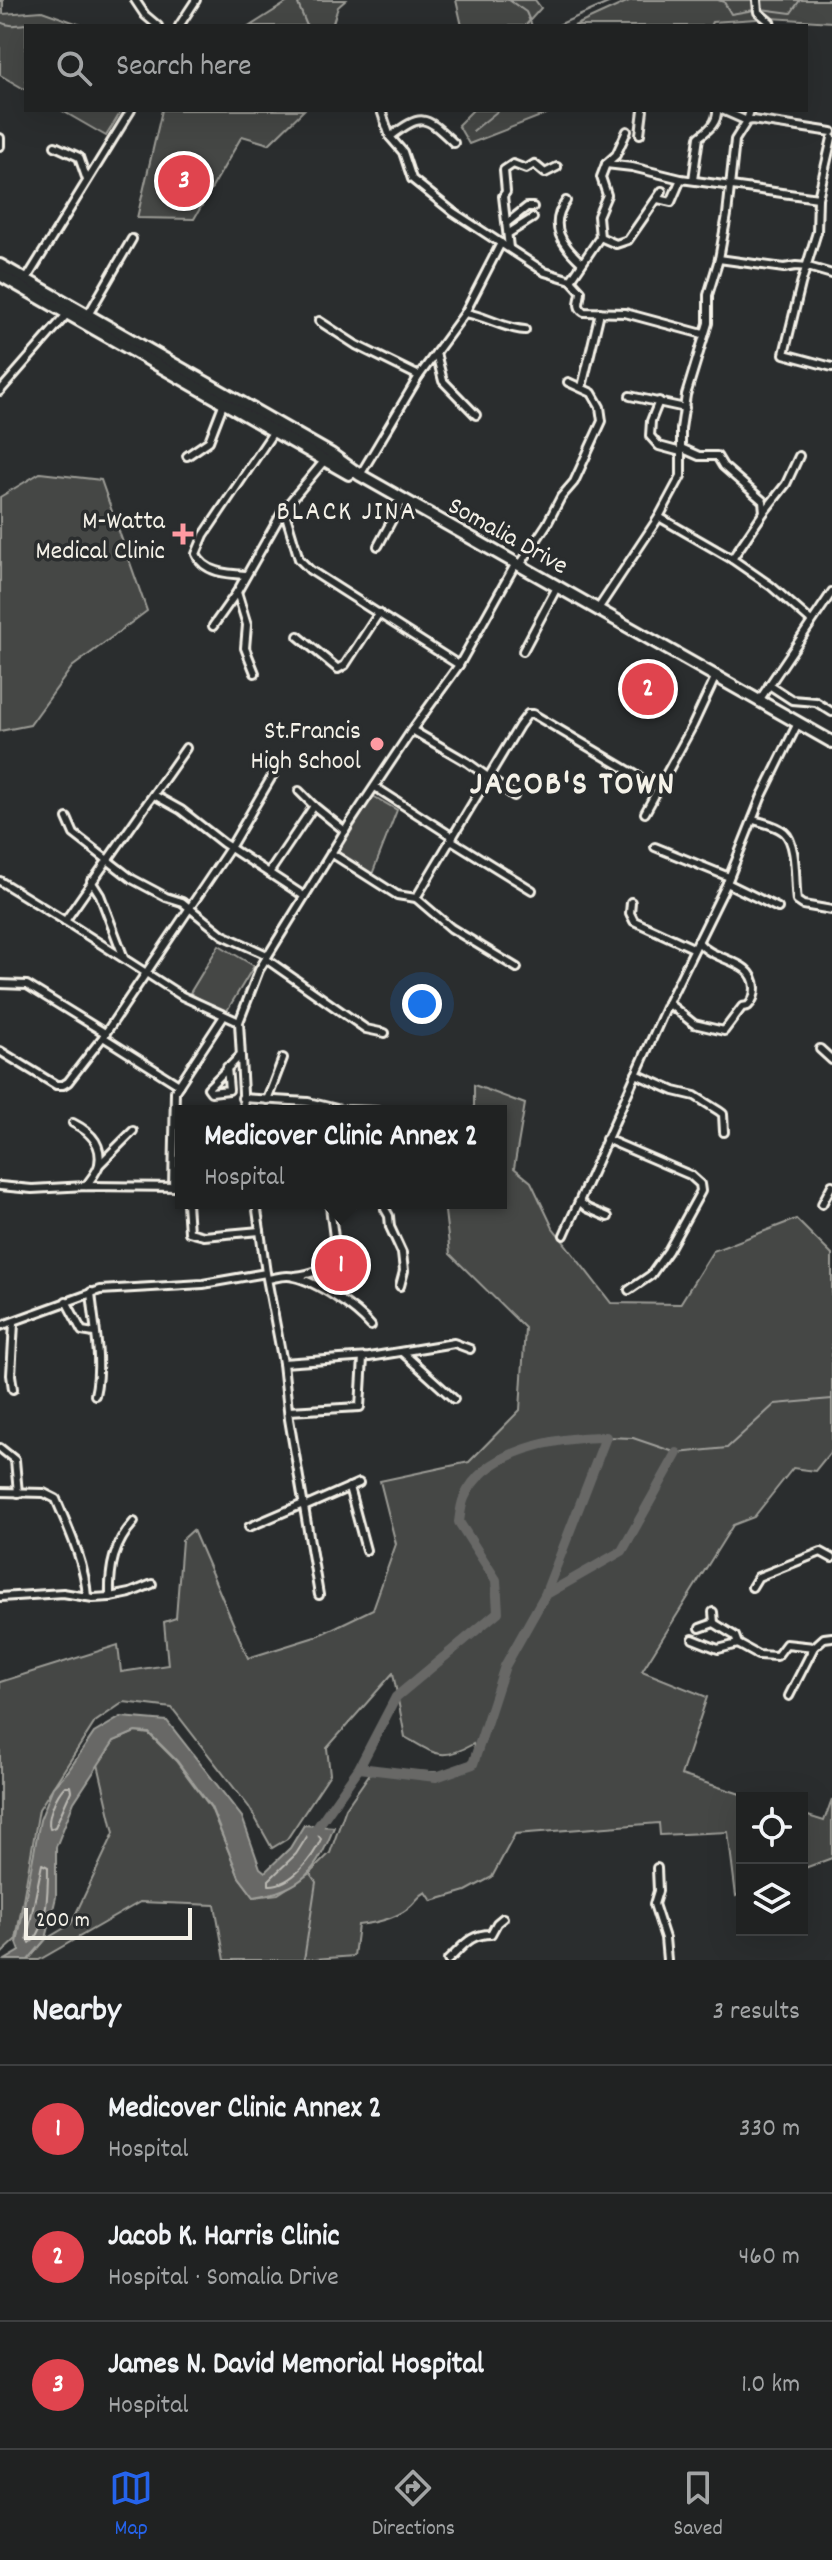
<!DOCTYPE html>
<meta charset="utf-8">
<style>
:root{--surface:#202222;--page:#282a2a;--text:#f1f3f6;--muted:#a2a4a5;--line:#3d3f40;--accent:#2563eb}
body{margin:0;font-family:Dekko,sans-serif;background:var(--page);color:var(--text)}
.controls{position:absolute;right:24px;bottom:24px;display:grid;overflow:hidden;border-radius:0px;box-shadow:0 8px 32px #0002}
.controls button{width:72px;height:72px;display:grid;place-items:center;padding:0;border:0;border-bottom:2px solid var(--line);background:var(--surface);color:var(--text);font:40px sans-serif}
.scale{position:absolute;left:24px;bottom:20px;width:168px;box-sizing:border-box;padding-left:8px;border:4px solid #f4f1e8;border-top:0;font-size:22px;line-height:28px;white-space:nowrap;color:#f4f1e8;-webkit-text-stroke:6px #2a2d2e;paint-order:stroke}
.you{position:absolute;left:422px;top:1004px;width:28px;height:28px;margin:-20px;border:6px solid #fff;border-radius:50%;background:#1a73e8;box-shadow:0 0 0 12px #1a73e833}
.badge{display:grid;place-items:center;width:52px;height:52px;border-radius:50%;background:var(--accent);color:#fff;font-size:26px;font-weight:700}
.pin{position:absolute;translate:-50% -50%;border:4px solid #fff;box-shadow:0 2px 8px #0006}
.popup{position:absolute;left:175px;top:1105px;width:332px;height:104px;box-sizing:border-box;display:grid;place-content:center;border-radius:0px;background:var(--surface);filter:drop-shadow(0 2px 6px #0005);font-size:26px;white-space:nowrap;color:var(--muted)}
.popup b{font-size:30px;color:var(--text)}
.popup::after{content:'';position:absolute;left:50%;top:100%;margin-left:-16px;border:16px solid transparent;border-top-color:var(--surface)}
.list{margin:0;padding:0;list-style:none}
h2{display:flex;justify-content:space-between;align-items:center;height:104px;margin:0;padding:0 32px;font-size:34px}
h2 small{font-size:26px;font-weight:400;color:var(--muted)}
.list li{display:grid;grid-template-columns:52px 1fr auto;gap:24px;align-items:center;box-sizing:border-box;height:128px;padding:0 32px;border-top:2px solid var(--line)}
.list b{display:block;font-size:30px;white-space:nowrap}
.list p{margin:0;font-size:26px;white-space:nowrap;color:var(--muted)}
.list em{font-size:26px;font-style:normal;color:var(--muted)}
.icon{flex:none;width:44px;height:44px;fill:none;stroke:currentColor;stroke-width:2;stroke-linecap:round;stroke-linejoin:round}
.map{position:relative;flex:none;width:832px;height:1960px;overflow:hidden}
.search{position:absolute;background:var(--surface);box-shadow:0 8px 32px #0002;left:24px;right:24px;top:24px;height:88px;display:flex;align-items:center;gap:20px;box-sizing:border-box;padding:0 28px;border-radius:0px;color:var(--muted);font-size:30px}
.sheet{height:488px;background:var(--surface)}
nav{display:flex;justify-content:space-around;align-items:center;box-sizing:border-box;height:112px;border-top:2px solid var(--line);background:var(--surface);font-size:22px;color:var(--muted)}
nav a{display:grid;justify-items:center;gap:4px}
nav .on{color:var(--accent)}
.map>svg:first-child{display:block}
</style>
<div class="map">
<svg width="832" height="1960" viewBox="0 0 832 1960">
<rect width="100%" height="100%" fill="#2a2d2e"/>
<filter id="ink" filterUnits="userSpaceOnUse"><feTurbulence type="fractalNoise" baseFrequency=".0125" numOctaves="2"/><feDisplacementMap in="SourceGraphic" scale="16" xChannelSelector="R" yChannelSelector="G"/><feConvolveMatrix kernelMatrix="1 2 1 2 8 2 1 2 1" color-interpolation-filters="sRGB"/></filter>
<g filter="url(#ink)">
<!-- green -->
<g fill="#444645" stroke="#9c9c96" stroke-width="2">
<path d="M0 0H3V14L42 11 84 26H26V90L0 75Z"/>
<path d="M291 0H346L338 7 332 26H250Z"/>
<path d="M456 0H535L541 8 525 26H462Z"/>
<path d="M631 0H832V22L771 18 712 22 710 26H574Z"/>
<path d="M61 110H122L106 136Z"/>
<path d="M162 110H304L269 144 242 136 194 219 137 218Z"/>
<path d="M473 110H556L469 144 458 125Z"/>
<path d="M40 473 101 480 147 611 72 667 30 725 0 731V497Z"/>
<path d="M373 796 397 810 371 877 337 854Z"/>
<path d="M219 945 254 966 225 1014 190 993Z"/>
<path d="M474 1085 525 1104 514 1168 531 1182 553 1228 611 1303 680 1304 713 1251 796 1219 832 1255V1450L815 1471 793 1468 754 1517 733 1525 642 1671 707 1697 681 1775 753 1798H742V1893L736 1896 728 1832 660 1835 659 1823 515 1834 492 1877 466 1891 432 1901 426 1892C418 1896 418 1899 412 1905 399 1918 376 1923 358 1925L354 1956 302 1960H225L215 1905 140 1902 39 1960H28L46 1939 71 1924 114 1833 98 1764 114 1741 135 1732 149 1734 176 1761 211 1808 239 1877 254 1897 278 1894 310 1873 330 1853 346 1808 373 1769 450 1773 478 1760 473 1744C441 1762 435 1754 405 1737L393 1673 327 1748 330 1774 287 1839 272 1848 249 1807 172 1708 124 1702 95 1722 39 1809 16 1940 0 1955V1682L118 1645 121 1672 168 1665 164 1622 176 1618 182 1540 193 1530 248 1658 315 1637 373 1609 396 1544 380 1481 469 1462 520 1410 525 1328 450 1254 444 1203H501V1111H474Z"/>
<path d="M832 1799V1858L802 1869V1814L824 1821Z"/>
</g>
<!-- water -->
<path fill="#676866" stroke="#9f9f9a" stroke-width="2" d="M121 1717 167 1721 242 1817 260 1868 265 1872 290 1848 304 1825 334 1827C317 1870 303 1890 254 1897L239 1877 211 1807 177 1761 149 1733 135 1732 114 1741 74 1802 56 1847V1897L46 1939 28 1960H5L20 1951 17 1943 40 1820 53 1787 68 1771 94 1733Z"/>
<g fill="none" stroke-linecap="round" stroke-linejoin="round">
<!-- shore -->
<g stroke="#bcbab4" stroke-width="2">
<path d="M65 1786H70L71 1791 55 1827 50 1829C46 1818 56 1795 65 1786Z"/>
<path d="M317 1834 321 1839C313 1858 291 1886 269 1885V1880L296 1854 308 1835Z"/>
<path d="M42 1864 48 1867C48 1888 48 1931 30 1943L27 1938Z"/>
</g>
<!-- stream -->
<g stroke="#9f9f9a" stroke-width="2">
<path d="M305 0 298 4 307 26"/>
<path d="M509 0 526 12 532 26"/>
<path d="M718 0 724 2 731 14 754 10"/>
<path d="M761 9 791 13 800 0"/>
<path d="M0 22C16 31 35 17 52 26"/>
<path d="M556 26 615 0"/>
<path d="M473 131 499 110"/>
<path d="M606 1437 633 1438 677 1453 727 1448 775 1404 832 1399"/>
<path d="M304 1960 316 1882 309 1872"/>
</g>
<!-- river -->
<g stroke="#676866" stroke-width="10">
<path d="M545 1595 622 1551 677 1453"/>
<path d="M312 1835 359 1768 396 1697 498 1612 496 1580 459 1522C460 1515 461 1505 464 1498 485 1449 559 1437 606 1437L545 1595 505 1666 473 1764 436 1777 359 1768"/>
</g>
<!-- street casing -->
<g stroke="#f4f1e8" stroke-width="12">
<g id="street">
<path d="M135 0 145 15 158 26"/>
<path d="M757 0 758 12 770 22 771 26"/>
<path d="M179 26 196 0"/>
<path d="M381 110 390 137 403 152 412 179 453 212 545 272 571 280 581 291C581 300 575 306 584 312L625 313 703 334"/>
<path d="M722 110 747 121 750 110"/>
<path d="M640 134 643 110"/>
<path d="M390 137C423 112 425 116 454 143"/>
<path d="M0 138V146"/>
<path d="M832 138 818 198 817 232 801 284 784 354 832 367"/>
<path d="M55 146 79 157 87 180"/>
<path d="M606 164 632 167 681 179 818 198"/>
<path d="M693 180 699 137C708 130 718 123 717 110"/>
<path d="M658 199 671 202 681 179"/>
<path d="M566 201C548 226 562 245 582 263"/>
<path d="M507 223 527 207H533"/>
<path d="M509 233 533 218"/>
<path d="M600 237 616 244 628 240 662 191"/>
<path d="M509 248 503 196 506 192 504 170 513 164 526 169 534 164 545 173 557 167"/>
<path d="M719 259 784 268 796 266 808 267 832 274"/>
<path d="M26 280 131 110"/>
<path d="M571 280 600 237 598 216 607 195 601 177 606 164 616 155 627 131"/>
<path d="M465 313C486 316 504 329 525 330"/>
<path d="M88 315 132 239"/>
<path d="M319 321 356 345 419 376"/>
<path d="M436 353 443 381 476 415"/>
<path d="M582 387 600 312"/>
<path d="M0 391 68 313"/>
<path d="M630 396 685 408"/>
<path d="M659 401 651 421 650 436 659 446 681 452"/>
<path d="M681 448 699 456H717L723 466 763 501 764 512 732 559"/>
<path d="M187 456 209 441 224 402"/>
<path d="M360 475 419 376 465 313 501 243"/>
<path d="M284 509 299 559 310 570 459 665"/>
<path d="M764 512 786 484 799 456"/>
<path d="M659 517 732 559 771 586 811 621"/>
<path d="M378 546 401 503"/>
<path d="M520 565 547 524 561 497 574 482 602 421 600 407 592 393 568 382"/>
<path d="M246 575C228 574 204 573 196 554L204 535 274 431"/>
<path d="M237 592 247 625 245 648 255 673"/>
<path d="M598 609 659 517 681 476V429L686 395 708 323V295L719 259 727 215 735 140 747 121 752 120 832 132"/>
<path d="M213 626 237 592 284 509 325 460"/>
<path d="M298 636 338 669 345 665 379 613"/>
<path d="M523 651 555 591"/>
<path d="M769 685 792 700 816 702 832 712"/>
<path d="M758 702 832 592"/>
<path d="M412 730 467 762 514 796"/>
<path d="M186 748 65 921 182 996 239 1022"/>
<path d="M375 787 453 837"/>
<path d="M299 791 314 806 345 831"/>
<path d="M154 795 181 810 223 843 304 896"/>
<path d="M645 813 693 725 714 680"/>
<path d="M67 818 74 834 132 879 166 897 182 902 223 935 267 955"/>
<path d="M754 820C763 823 776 825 784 832 798 844 794 883 797 901L803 905 832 910"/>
<path d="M451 840 532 890"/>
<path d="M655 847 729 877"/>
<path d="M331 853 397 895 416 898 451 928 517 968"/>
<path d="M269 873 314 806"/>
<path d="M0 881 65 921"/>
<path d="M91 881 100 895 124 958"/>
<path d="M727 883 778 908"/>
<path d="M416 898 519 726 528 714H533L658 788"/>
<path d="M631 902 630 913 634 921 693 948"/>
<path d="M266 959 366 1029 385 1033"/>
<path d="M0 984 27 985 105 1033"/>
<path d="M668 1003 694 1024 724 1031 742 1007 748 1006C753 1001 755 996 755 988 754 958 711 962 698 941"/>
<path d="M103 1037 179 1085"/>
<path d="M820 1049 832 1060"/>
<path d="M0 1051 56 1085H63L68 1082 103 1037 230 848 274 773"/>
<path d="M227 1067 229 1090 211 1092 208 1088 240 1056"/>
<path d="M636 1074 674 1091 695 1096 719 1111 723 1114 724 1132"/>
<path d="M242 1098 308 1102 341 1110 377 1111"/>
<path d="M267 1100 283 1058"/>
<path d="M244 1111 239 1022 259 970 348 826 412 730 459 665 516 563"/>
<path d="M73 1123C89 1131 103 1143 99 1164 98 1171 90 1180 86 1186"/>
<path d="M606 1139 690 1175 700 1184 701 1191 668 1251 651 1275 629 1290"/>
<path d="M99 1165 133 1131"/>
<path d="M0 1186 32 1189 86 1186 181 1187"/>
<path d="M173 1187 175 1091 224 1016"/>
<path d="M580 1202 587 1208 608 1217"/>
<path d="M187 1203 189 1232 204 1236 260 1231"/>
<path d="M256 1203 266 1273 283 1363 289 1419 319 1595"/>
<path d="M334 1203 346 1206 352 1203"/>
<path d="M388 1203 385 1209 389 1216 390 1227 402 1253 404 1271 400 1286"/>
<path d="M822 1204 832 1185"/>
<path d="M564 1235 668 1003 727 883 761 798 796 727"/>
<path d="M295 1276C350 1269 332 1243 330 1203"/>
<path d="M268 1279C276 1278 285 1274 294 1277 317 1282 356 1308 371 1326"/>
<path d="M91 1292C94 1326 103 1362 95 1395"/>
<path d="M66 1301 82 1331 94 1333"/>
<path d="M0 1326 100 1290 203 1284 266 1273"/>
<path d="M402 1352 454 1399"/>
<path d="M283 1363 369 1357 454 1343 470 1349"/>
<path d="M13 1389 11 1375 14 1323"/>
<path d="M289 1411 360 1407 363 1358"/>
<path d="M0 1448 15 1460 18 1493"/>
<path d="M349 1487 366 1550"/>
<path d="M0 1492 44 1493 56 1499C69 1530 85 1563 87 1597"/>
<path d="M304 1507 359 1483"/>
<path d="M249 1527 303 1504"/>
<path d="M752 1587 758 1577 821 1552 832 1558"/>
<path d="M0 1597 63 1593 93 1598 110 1597 130 1593 152 1584"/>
<path d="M110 1597C109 1567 114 1544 134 1522"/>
<path d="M714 1623 735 1636 738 1644 758 1655 777 1656 786 1644 814 1647 824 1638 832 1637"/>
<path d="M700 1628 714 1623 713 1612"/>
<path d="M693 1639 718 1649 738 1644"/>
<path d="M789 1696 814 1647"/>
<path d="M657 1868 658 1891 654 1904 665 1938 667 1960"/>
<path d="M448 1960C463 1947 469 1934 491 1934L497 1923 503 1918"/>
</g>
</g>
<!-- primary casing -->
<g stroke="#f4f1e8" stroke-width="16">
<g id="primary">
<path d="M0 265 331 454 360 475 832 742"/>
<path d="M0 275 349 474"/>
</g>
</g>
<!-- street -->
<use href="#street" stroke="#2a2d2e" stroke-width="6"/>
<!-- primary -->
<use href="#primary" stroke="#2a2d2e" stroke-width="10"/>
</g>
</g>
<!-- markers -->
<g fill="#ff9aa2" stroke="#2a2d2e" stroke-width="3">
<path d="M179 522h8v8h8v8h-8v8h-8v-8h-8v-8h8z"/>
<circle cx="377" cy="744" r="8"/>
</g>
<g text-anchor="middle" stroke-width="7" stroke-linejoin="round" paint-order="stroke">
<!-- poi labels -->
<g font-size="26" fill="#f4f1e8" stroke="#2a2d2e" text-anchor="end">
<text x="165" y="528">M-Watta<tspan x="165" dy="30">Medical Clinic</tspan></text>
<text x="361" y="738">St.Francis<tspan x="361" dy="30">High School</tspan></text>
</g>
<!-- street labels -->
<g font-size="26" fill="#f4f1e8" stroke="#2a2d2e">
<text transform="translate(509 534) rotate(29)" y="9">Somalia Drive</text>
</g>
<!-- neighbourhood labels -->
<g font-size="28" letter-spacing="2" fill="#f4f1e8" stroke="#2a2d2e">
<text x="347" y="519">BLACK JINA</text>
</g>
<!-- district labels -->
<g font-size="34" font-weight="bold" letter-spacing="2" fill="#f4f1e8" stroke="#2a2d2e">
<text x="573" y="793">JACOB'S TOWN</text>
</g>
</g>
</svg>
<div class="controls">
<button><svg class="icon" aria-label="locate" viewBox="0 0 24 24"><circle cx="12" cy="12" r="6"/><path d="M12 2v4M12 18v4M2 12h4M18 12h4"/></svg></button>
<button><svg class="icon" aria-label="layers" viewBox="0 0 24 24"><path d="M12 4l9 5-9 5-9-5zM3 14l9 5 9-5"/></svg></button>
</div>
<div class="scale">200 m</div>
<div class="you"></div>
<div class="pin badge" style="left:341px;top:1265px;background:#e0444e">1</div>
<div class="popup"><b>Medicover Clinic Annex 2</b>Hospital</div>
<div class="pin badge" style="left:648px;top:689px;background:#e0444e">2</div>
<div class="pin badge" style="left:184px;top:181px;background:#e0444e">3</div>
<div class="search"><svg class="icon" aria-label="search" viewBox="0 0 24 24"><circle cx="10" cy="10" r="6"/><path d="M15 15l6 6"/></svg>Search here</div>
</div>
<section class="sheet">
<h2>Nearby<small>3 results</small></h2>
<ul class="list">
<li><span class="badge" style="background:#e0444e">1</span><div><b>Medicover Clinic Annex 2</b><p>Hospital</p></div><em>330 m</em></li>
<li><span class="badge" style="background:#e0444e">2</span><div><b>Jacob K. Harris Clinic</b><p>Hospital · Somalia Drive</p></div><em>460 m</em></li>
<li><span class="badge" style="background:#e0444e">3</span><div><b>James N. David Memorial Hospital</b><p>Hospital</p></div><em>1.0 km</em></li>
</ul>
</section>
<nav>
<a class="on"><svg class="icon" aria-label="map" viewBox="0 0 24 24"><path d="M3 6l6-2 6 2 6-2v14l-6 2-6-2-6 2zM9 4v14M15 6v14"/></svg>Map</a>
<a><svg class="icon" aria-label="directions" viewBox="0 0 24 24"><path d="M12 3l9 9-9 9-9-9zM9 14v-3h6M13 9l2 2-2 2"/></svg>Directions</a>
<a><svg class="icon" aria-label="saved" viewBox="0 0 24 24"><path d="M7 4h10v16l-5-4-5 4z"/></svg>Saved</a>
</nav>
